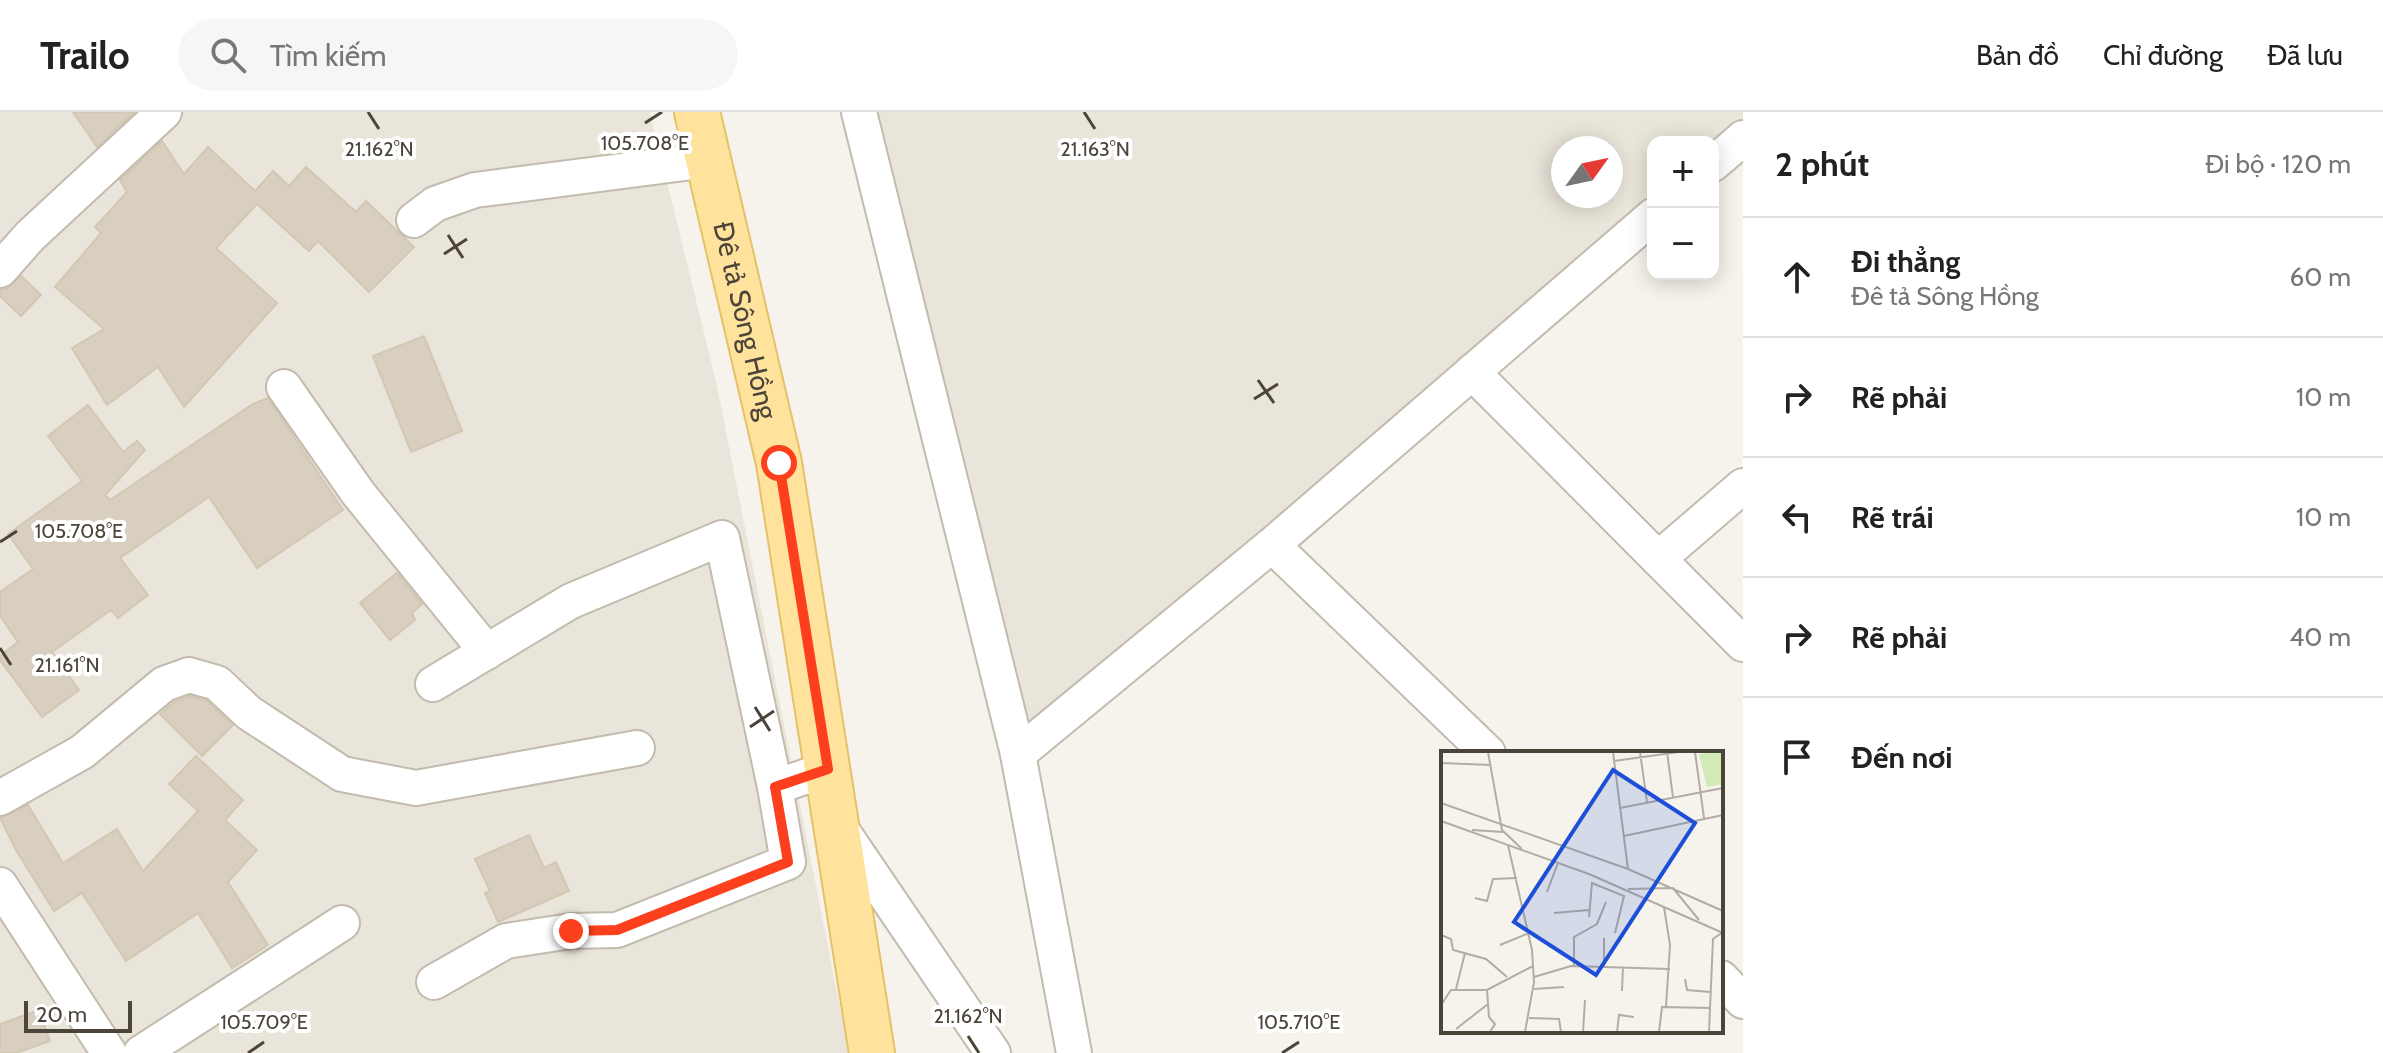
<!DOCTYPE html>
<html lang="vi">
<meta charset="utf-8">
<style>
:root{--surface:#fff;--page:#f6f6f6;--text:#222;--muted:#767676;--line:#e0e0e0}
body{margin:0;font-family:Cabin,sans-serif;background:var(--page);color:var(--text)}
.controls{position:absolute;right:24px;top:24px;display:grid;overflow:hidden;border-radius:16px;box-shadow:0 4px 20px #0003}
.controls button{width:72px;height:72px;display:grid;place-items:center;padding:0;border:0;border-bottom:2px solid var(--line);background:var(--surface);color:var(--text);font:40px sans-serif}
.compass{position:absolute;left:1551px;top:24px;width:72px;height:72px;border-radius:50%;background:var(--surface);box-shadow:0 4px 20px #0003;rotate:57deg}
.scale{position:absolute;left:24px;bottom:20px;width:108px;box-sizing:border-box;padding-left:8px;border:4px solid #4b4439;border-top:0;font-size:22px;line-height:28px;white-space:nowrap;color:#4b4439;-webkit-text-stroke:6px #fff;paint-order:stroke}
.stop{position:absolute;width:24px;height:24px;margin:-18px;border:6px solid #fc3f1d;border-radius:50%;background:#fff}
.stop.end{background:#fc3f1d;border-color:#fff;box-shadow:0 2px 8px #0008}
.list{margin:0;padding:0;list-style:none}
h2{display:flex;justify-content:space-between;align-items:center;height:104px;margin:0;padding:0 32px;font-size:34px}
h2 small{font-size:26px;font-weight:400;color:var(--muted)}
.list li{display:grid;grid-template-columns:52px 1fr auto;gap:24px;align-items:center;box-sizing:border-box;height:120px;padding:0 32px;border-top:2px solid var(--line)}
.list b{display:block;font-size:30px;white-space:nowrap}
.list p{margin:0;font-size:26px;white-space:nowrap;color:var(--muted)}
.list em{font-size:26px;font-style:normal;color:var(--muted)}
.icon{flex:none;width:44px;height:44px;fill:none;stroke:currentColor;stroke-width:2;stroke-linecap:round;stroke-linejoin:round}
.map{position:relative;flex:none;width:1743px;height:941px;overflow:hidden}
header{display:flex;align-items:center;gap:48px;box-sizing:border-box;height:112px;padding:0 40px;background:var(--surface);border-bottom:2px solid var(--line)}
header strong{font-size:38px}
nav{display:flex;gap:44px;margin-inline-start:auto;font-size:28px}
.search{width:560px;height:72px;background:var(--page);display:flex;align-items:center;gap:20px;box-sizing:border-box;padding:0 28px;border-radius:44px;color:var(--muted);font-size:30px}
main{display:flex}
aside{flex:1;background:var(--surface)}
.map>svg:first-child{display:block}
</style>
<header>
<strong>Trailo</strong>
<div class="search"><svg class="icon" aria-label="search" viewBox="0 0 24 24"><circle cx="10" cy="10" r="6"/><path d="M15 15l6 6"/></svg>Tìm kiếm</div>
<nav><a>Bản đồ</a><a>Chỉ đường</a><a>Đã lưu</a></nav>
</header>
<main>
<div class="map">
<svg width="1743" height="941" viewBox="0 0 1743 941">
<rect width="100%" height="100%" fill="#f6f3ec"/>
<!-- residential -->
<g fill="#eae5da" fill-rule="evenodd">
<path d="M0 0H650L717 274 849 941H0Z"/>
<path d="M859 0H1743V26L1713 30H1653V104L1018 642ZM1563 36H1611V84H1563Z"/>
</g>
<!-- building -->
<g fill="#d8cfc1" stroke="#d3c7b4" stroke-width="2">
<path d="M73 0H135L97 35Z"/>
<path d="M162 29 184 62 208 35 255 79 273 59 289 74 306 55 356 100 366 89 414 135 369 180 318 129 309 139 257 92 216 136 277 191 184 295 158 255 107 293 72 236 104 217 55 175 101 121 95 115 127 80 120 68Z"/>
<path d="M21 164 41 183 21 204 0 184V177H7Z"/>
<path d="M424 224 462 319 411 340 373 244Z"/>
<path d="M268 286 343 398 257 456 209 385 120 446 148 483 118 506 111 498 52 540 79 578 42 605 0 548V544L18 530 0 504V480L33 457 8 422 82 369 48 324 88 293 123 340 137 329 145 338 105 383 110 388 253 292Z"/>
<path d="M397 461 422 492 412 501 415 508 390 528 360 491Z"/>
<path d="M190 584 207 589 233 613 202 644 160 602 174 590Z"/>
<path d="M196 644 243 688 225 708 257 738 228 770 268 833 232 856 198 801 126 849 82 781 54 799 16 738 0 706 28 693 63 751 117 717 143 759 198 699 169 672Z"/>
<path d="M529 723 544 756 556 750 569 779 498 810 485 781 490 779 475 747Z"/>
<path d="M39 898 50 929 16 941H0V912Z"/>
</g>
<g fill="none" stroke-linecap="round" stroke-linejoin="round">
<!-- minor casing -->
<g stroke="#c2bbae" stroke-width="38">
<g id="minor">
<path d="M859 0 1018 642 1074 941"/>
<path d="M1713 52 1743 26"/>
<path d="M414 108 435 92 475 78 708 48"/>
<path d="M0 158 30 124 164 0"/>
<path d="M1472 260 1743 532"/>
<path d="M284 275 358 381 487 540"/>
<path d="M1272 433 1488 641"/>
<path d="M1658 447 1743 374"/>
<path d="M433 572 571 489 722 426 775 675 788 750 617 818 571 819 506 829 434 870"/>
<path d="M1018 642 1272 433 1653 104"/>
<path d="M775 675 828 657"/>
<path d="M0 686 82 640 164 572 189 563 217 571 249 601 342 662 416 676 637 636"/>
<path d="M838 713 993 941"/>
<path d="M0 773 109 941"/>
<path d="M1721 866 1743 889"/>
<path d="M141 941 342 811"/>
</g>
</g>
<!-- primary casing -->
<g stroke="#e6c16a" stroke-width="48">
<g id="primary">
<path id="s1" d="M697 0 779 351 872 941"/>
</g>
</g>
<!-- minor -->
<use href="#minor" stroke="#fff" stroke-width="34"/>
<!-- primary -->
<use href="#primary" stroke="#ffe39c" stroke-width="44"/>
</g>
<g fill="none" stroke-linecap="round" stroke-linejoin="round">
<!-- route -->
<path stroke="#fc3f1d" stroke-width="10" d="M571 819 617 818 788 750 775 675 828 657 779 351"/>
</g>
<!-- ticks -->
<path fill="none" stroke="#4b4439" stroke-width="3" d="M368 0 379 17M1084 0 1095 17M645 11 662 0M448 123 463 146M444 142 467 127M1258 268 1274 291M1254 287 1278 272M0 430 17 419M0 536 11 553M755 595 770 619M750 615 774 599M968 924 979 941M248 941 264 930M1282 941 1299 930"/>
<g text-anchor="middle" stroke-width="8" stroke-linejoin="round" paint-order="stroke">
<!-- street labels -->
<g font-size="28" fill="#4b4439" stroke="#fff">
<text dy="10" stroke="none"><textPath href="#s1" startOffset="214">Đê tả Sông Hồng</textPath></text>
</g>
</g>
<!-- overview -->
<g transform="translate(1441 639)">
<rect width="282" height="282" fill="#f6f3ec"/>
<path d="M282 1V33L266 36 258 3Z" fill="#d2eab5"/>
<path fill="none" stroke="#b2ada4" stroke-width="2" d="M47 1 61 79 81 98M172 1 187 118M199 1 206 51M226 1 232 46M254 1 263 67M173 10 238 1M0 12 50 14M0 52 187 118 282 160M179 57 282 37M0 70 148 123 282 182M31 79 62 81M183 85 282 64M67 94 91 199 93 231 84 281M187 138 232 137 258 169M106 141 117 112M34 147 46 150 52 128 76 127M223 156 229 194 225 256M113 162 148 159M148 166 151 132 183 145 174 182M0 184 10 188 12 199 45 208 66 226M59 194 88 182M133 215V186L156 173 165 151M163 215V187M93 226 130 215 229 218M244 228 246 239 269 241M15 238 24 202M93 238 123 236M46 239 48 266 54 273 49 281M181 240 182 216M0 254 10 239H46L92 215M88 267 118 268 120 281M15 278 47 253M142 281 144 249M176 281 178 264 193 266M218 281 221 256 269 257M268 281 272 188 282 181"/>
<path fill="#1d4ed8" fill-opacity="0.15" stroke="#1d4ed8" stroke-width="4" d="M172 19 254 72 155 224 73 171Z"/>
<rect width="282" height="282" fill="none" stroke="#4b4439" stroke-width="4"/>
</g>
<g font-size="20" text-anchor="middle" fill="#4b4439" stroke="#fff" stroke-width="8" stroke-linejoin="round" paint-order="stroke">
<text x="645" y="38">105.708°E</text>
<text x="379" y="44">21.162°N</text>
<text x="1095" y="44">21.163°N</text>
<text x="79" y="426">105.708°E</text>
<text x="67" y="560">21.161°N</text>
<text x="968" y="911">21.162°N</text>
<text x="264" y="917">105.709°E</text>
<text x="1299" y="917">105.710°E</text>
</g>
</svg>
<div class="controls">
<button>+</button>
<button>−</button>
</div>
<svg class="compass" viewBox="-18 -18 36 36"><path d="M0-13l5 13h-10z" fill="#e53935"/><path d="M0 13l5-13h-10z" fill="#767676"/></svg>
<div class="scale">20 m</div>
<div class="stop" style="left:779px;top:351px"></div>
<div class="stop end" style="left:571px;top:819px"></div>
</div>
<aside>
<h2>2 phút<small>Đi bộ · 120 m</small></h2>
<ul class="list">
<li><svg class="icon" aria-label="ahead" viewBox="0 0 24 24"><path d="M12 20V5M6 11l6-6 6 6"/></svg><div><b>Đi thẳng</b><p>Đê tả Sông Hồng</p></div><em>60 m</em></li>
<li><svg class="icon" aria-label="right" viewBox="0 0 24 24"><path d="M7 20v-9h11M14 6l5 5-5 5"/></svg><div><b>Rẽ phải</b></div><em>10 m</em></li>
<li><svg class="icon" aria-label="left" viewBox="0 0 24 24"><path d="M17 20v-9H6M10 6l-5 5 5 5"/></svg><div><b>Rẽ trái</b></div><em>10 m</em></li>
<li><svg class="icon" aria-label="right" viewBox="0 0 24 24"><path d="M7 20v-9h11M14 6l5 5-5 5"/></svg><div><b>Rẽ phải</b></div><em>40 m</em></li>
<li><svg class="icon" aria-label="arrive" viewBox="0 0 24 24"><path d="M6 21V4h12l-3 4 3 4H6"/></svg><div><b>Đến nơi</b></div></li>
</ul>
</aside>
</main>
